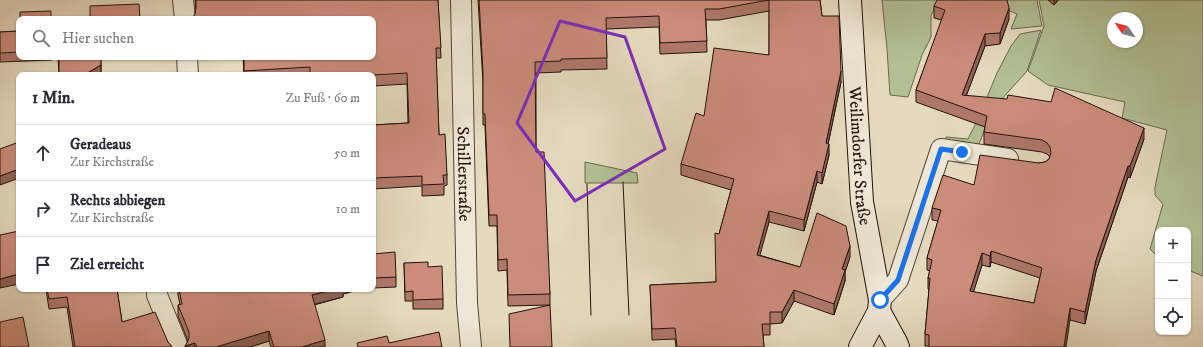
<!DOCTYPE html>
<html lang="de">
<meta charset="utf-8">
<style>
:root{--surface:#fff;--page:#f2f2f3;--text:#2b2b33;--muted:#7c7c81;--line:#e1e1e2}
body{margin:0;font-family:"IM FELL DW Pica",serif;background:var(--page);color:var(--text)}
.controls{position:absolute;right:12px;bottom:12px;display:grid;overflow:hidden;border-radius:8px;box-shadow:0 1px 3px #0004}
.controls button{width:36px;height:36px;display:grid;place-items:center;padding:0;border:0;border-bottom:1px solid var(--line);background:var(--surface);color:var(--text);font:20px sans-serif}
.compass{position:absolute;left:1107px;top:12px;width:36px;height:36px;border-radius:50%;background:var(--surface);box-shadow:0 1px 3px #0004;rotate:305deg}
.stop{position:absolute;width:12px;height:12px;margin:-9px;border:3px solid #1a73e8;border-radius:50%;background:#fff}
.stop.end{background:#1a73e8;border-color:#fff;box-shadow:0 1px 4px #0008}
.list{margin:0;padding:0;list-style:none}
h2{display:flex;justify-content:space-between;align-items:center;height:52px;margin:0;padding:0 16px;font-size:17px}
h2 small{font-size:13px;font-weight:400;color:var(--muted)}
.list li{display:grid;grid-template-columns:26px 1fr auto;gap:12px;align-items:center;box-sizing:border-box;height:56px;padding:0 16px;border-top:1px solid var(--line)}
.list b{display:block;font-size:15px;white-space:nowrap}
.list p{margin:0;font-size:13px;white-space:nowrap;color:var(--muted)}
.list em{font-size:13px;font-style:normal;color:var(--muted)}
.icon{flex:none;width:22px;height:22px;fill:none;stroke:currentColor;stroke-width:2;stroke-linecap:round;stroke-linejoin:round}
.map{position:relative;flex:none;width:1203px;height:347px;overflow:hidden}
.search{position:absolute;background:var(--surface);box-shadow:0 1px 3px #0004;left:16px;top:16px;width:360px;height:44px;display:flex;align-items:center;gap:10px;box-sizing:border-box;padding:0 14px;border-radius:8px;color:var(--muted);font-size:15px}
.panel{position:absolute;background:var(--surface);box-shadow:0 1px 3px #0004;left:16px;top:72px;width:360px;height:220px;border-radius:8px}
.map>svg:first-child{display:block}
</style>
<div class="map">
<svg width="1203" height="347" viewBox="0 0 1203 347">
<rect width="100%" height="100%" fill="#e5dabe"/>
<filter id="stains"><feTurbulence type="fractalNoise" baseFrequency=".005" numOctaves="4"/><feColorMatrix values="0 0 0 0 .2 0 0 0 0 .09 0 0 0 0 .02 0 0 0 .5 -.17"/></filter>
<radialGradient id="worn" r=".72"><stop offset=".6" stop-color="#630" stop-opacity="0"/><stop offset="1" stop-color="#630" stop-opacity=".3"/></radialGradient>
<!-- green -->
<g fill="#b2c094" stroke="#6a6950" fill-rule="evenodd">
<path d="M882 0H938L931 16V37L922 55 908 97 890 95 887 49Z"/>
<path d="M1005 0H1037L1042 26 1011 29 1017 14 1003 8Z"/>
<path d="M1039 0H1048L1054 5 1058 0H1203V276L1188 270V230H1158V257L1150 249 1163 204 1155 195V187L1167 130 1122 118 1125 102 1048 85 1028 71 1044 26ZM1113 18H1137V42H1113Z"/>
<path d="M1041 30 1027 71 993 109 979 144 945 142 946 137 968 139 978 119 997 73 1011 46 1020 34Z"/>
<path d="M585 162 637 173 638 183H585Z"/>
</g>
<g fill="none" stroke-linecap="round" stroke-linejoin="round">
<!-- minor casing -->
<g stroke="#534438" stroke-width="22">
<g id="minor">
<path d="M183 0 185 19"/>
<path id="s1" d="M461 0 467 303 471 347"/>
<path d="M187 57 188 75"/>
<path d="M157 289V295L178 347"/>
<path d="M880 300 898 280 941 149 1008 159"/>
</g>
</g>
<!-- secondary casing -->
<g stroke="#22120b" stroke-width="24">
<g id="secondary">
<path id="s2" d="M850 0 862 202 880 300 879 311 860 347"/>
<path d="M879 311 896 342 898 347"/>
</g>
</g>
<!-- minor -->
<use href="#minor" stroke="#eee7d5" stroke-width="20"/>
<!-- secondary -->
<use href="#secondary" stroke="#eee7d5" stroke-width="22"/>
<!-- tram -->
<g stroke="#22120b" stroke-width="1">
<path d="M623 182 629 315"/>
<path d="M587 184 591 315"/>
</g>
</g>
<!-- wall -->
<g fill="#af786b" stroke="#22120b" fill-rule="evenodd">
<path d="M195 0H438L441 58H436L439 135 447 175V185L444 186V195L422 196V186L373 189V125L408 123 407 84 373 86V75H244L243 57H373L195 14 196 11Z"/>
<path d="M478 0H820L822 16 841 82 828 144 829 155 822 184 817 182 804 231 769 222 759 255 800 267 850 257 845 272V281L834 315 794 301 782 323 770 324V335H763L764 347H676L675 339 652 340 650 285 716 282 719 234 731 190 681 175V164L704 116 769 55V11L719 20H706L707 52 660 54 659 27 606 29 607 69 561 70V72L536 73V152L550 294V305L508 306 507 270 498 271 497 226H489L485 125H483V83Z"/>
<path d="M1048 0H1058L1054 5Z"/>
<path d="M934 6 1009 19 1000 44 985 46 966 96 1144 139 1130 178 1128 177 1096 271 1085 324 1070 320 929 346H925V334L929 290 928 289V278L930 271 927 270V258L938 221 932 220V208L974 185 1039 163 1045 162 1049 159 1050 157 1047 154 1042 152 984 144V132L985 127 916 102V90L942 20 934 18ZM991 262 1040 278 1034 303 973 292 982 265 990 267Z"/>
<path d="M19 31V57H52V60L0 62V32Z"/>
<path d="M58 57H101V75H59Z"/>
<path d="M373 254 396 277V287L373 288Z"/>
<path d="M404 263 428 267 443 299V309H413V301H405Z"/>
<path d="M46 289H117L122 322 168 342 172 347H73L67 307 49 309Z"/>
<path d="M178 289H361L343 294V297L314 305 325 347H271L269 341 250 347H185L188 341 178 316V305H180L178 295Z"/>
</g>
<!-- shaded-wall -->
<g fill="#8f6257" stroke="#22120b">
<path d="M1054 0H1058L1054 5Z"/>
<path d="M1009 8V19L1000 44V33Z"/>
<path d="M985 34V46L962 107V95Z"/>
<path d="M101 65V75H84Z"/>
<path d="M841 71V82L826 154 829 144V155L822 184V173L826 143Z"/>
<path d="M1144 128V139L1130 178V166Z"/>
<path d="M1128 166V177L1096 271 1085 324V312L1096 260Z"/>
<path d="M19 169V178L0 185V176Z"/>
<path d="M817 171V182L804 231V220Z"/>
<path d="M769 211V222L757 266V255Z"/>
<path d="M850 246V257L845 272V281L834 315V304L842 269Z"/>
<path d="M991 251V262L990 267V256Z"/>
<path d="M982 253V265L970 303V291Z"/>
<path d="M19 274V284L0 288V279Z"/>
<path d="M335 289H361L343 294V297L312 305V295Z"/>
<path d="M794 290V301L782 323V312Z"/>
<path d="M1070 308V320L1066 347H1064Z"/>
<path d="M269 331V341L250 347H215Z"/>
<path d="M325 340V347H302Z"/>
<path d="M195 343V347H185V346Z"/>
</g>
<!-- building -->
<g fill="#cc8c7c" stroke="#22120b" fill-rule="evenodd">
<path d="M196 0H438L441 48H436L439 135 445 134 447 175H443L444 184 422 185V176L373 178V125L409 123 407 73 373 75H310V67L244 71V57H373V19H192V18L195 14 196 8Z"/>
<path d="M479 0H820L822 16H839L841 71 826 143 829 144 822 173 817 171 804 220 769 211 757 255 800 267 817 213 846 226 850 246 842 269 845 270 834 304 794 290 782 312H770V324H762L764 347H677L675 328 652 329 650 285 716 282 715 233 719 234 734 179 681 164 696 113 704 116 714 48 769 55V0L719 9H705L707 41 660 43 659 16 606 18 607 58 561 59V61L535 62 536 152H544L550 294 508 295 507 259 498 260 497 215H489L485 114H483V72Z"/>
<path d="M937 0H1007L1009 8 1000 33 985 34 962 95 1007 99 1008 95 1051 102 1055 88 1144 128 1130 166H1128L1096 260 1085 312 1070 308 1064 347H929V335L925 334 930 278H928L932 260 927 258 941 210 932 208 943 175 974 185 980 155 1039 163 1045 162 1049 159 1051 153 1050 147 1047 143 1042 140 984 132 987 116 916 90 945 10 934 6ZM991 251 1042 268 1034 303 970 291 982 253 990 256Z"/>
<path d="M139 4 140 19H90V6Z"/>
<path d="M51 11V19H20V12Z"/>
<path d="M19 31V52L0 53V32Z"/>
<path d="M59 57H101V65L84 75H59Z"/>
<path d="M19 142V169L0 176V149Z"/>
<path d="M19 231V274L0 279V235Z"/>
<path d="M395 252 396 277 373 278V254Z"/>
<path d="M428 262V267L442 266 443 299 413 300V291L405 292 404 263Z"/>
<path d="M47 289H117L122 322 155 312 168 342 172 347H75L67 297 49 299Z"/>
<path d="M179 289H335L312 295 325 340 302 347H274L269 331 216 347H197L195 343 185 346 187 343 189 338V332L178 305 182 304Z"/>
<path d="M550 305 552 347H510L509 314Z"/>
<path d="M23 317 29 347H0V322Z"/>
<path d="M439 332 442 347H358L357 343 387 336 389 343Z"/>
</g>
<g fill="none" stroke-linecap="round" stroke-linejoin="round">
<!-- route -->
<path stroke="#1a73e8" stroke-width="5" d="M880 300 898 280 941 149 962 152"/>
</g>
<!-- marked area -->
<path fill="none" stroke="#7b2cbf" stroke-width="3" stroke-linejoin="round" d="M560 21 625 37 665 149 575 201 517 123Z"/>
<g text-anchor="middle" stroke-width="3" stroke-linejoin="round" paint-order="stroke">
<!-- street labels -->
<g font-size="17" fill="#22120b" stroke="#eee7d5">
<text dy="6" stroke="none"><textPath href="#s2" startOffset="156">Weilimdorfer Straße</textPath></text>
<text dy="6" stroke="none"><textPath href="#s1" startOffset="174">Schillerstraße</textPath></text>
</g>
</g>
<rect width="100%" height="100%" filter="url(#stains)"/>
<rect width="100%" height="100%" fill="url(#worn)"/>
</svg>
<div class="controls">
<button>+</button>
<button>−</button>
<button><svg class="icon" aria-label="locate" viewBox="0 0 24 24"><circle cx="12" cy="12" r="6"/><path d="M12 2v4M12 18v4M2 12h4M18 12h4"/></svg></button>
</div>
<svg class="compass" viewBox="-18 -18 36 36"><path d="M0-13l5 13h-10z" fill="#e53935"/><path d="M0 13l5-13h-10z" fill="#7c7c81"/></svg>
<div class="stop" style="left:880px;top:300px"></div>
<div class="stop end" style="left:962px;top:152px"></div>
<div class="search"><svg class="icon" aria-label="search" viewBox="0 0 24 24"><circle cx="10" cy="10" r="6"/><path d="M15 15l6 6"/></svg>Hier suchen</div>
<section class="panel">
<h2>1 Min.<small>Zu Fuß · 60 m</small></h2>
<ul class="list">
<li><svg class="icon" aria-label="ahead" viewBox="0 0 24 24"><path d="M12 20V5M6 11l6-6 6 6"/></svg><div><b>Geradeaus</b><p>Zur Kirchstraße</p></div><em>50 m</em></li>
<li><svg class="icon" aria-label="right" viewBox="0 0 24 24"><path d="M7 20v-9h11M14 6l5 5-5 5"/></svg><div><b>Rechts abbiegen</b><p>Zur Kirchstraße</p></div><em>10 m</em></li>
<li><svg class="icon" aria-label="arrive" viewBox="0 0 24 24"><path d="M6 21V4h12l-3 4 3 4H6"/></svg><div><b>Ziel erreicht</b></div></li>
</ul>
</section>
</div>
